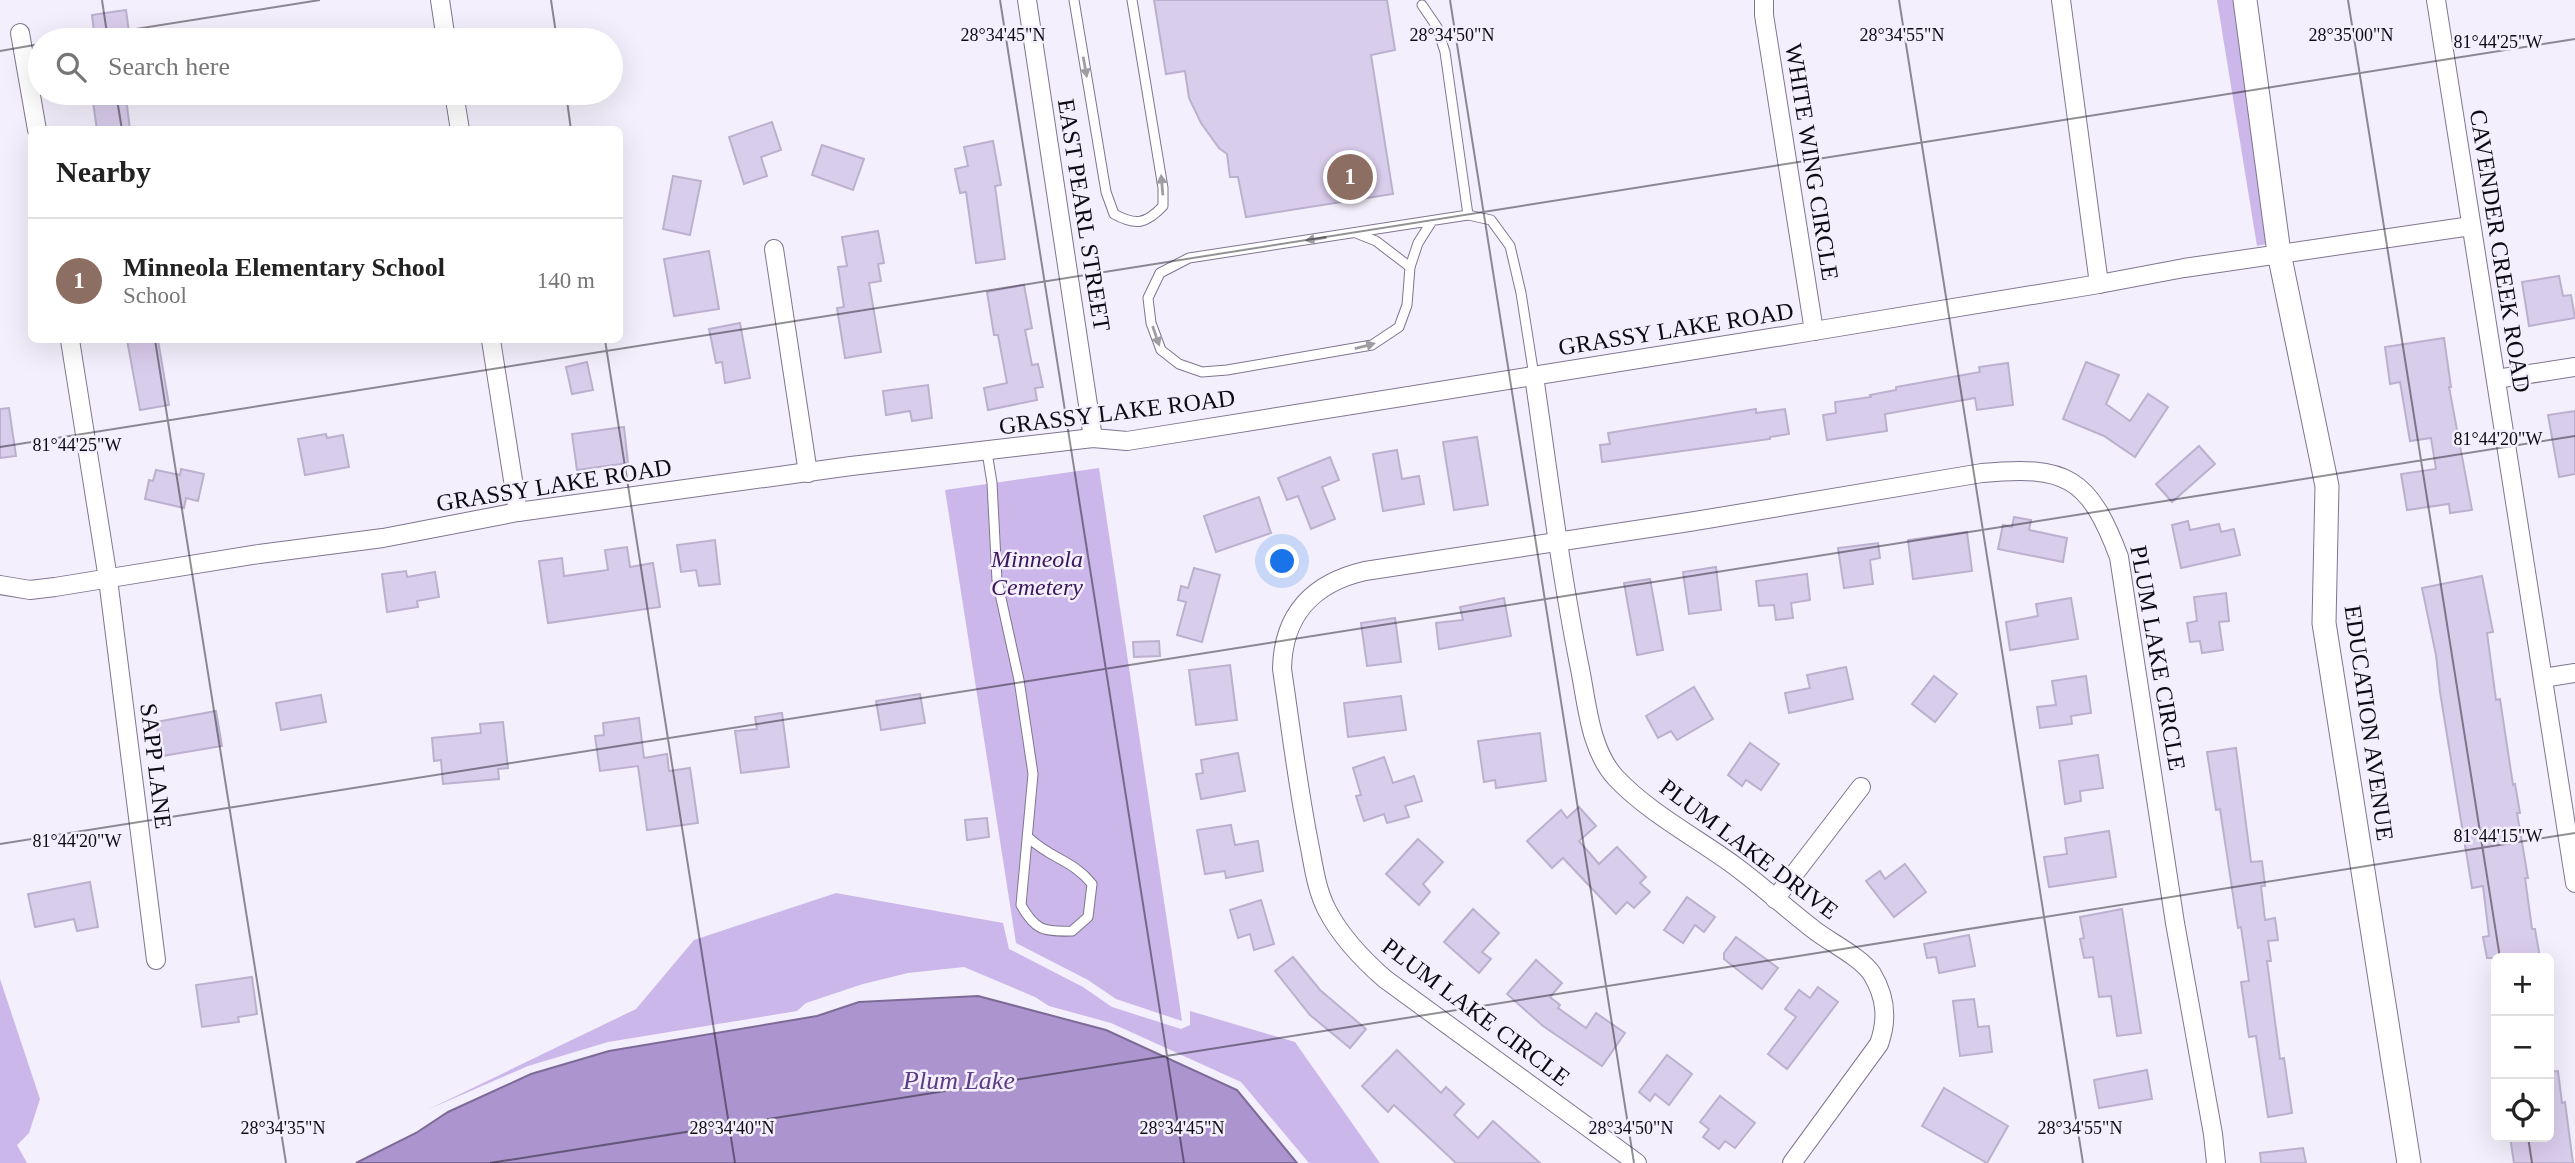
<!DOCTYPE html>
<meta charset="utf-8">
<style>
:root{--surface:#fff;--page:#f6f6f6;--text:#222;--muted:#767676;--line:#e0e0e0;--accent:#7c3aed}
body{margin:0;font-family:Georgia,serif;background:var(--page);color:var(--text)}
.controls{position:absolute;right:21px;bottom:21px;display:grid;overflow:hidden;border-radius:10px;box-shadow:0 7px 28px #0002}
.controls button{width:63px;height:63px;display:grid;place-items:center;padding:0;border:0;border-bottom:2px solid var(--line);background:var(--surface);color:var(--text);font:35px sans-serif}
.you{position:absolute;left:1283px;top:562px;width:24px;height:24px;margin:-18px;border:5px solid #fff;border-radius:50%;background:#1a73e8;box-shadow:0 0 0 10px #1a73e833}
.badge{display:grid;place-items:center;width:46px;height:46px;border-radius:50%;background:var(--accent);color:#fff;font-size:23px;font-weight:700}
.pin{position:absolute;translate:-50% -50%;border:4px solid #fff;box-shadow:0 2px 7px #0006}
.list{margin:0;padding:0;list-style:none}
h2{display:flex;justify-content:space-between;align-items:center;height:91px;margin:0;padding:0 28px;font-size:30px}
h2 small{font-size:23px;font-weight:400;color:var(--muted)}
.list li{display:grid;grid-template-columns:46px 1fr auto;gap:21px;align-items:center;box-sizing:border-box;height:126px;padding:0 28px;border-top:2px solid var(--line)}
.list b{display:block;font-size:26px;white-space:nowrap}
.list p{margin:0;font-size:23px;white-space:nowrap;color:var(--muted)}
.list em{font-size:23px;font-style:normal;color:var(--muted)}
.icon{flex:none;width:38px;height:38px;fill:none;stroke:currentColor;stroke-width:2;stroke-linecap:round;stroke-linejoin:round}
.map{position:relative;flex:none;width:2575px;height:1163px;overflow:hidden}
.search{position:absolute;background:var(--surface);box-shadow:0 7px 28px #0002;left:28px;top:28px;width:595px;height:77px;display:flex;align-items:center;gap:18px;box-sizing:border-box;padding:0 24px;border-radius:38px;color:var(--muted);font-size:26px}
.panel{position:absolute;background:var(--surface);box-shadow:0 7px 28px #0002;left:28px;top:126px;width:595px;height:217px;border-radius:10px}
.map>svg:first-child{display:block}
</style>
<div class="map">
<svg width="2575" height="1163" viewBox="0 0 2575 1163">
<rect width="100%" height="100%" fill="#f4effc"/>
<!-- green -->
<g fill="#cbb7ea">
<path d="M2217 0H2233L2266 244 2257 246Z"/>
<path d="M1099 468 1182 1021 1116 999 1088 980 1016 943 945 490Z"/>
<path d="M836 893 1003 923 1009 949 1083 987 1112 1007 1181 1029 1190 1025V1011L1295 1042 1380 1163H1309L1241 1082 1111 1023 1049 1006 1035 997 964 967 908 973 863 984 806 1003 797 1011 608 1042 528 1066 427 1110 636 1009 694 940Z"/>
<path d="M0 979 40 1099 29 1133 17 1145 27 1163H0Z"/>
</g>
<!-- water -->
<path fill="#ac94cf" stroke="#7d6b97" stroke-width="2" d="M978 996 1106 1030 1237 1090 1297 1163H356L416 1133 448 1112 531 1074 609 1051 817 1016 859 1002Z"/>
<!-- building -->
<g fill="#d9cdec" stroke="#bcb0cf" stroke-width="2">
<path d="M1154 0H1387L1395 50 1371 55 1393 194 1246 217 1238 177H1230L1227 154 1219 148 1201 123 1189 98 1185 71 1166 74Z"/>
<path d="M126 10 130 40H95L92 15Z"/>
<path d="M126 97 130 130H97L93 102Z"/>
<path d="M772 122 781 150 761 157 767 176 744 184 729 137Z"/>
<path d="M993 141 1001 185 995 186 1005 259 976 263 966 192 960 193 955 169 968 166 964 147Z"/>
<path d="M822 145 864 159 853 190 812 175Z"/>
<path d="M673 176 701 181 690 235 663 229Z"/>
<path d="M878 231 884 263 878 264 881 281 869 283 881 352 845 358 837 308 844 307 838 267 847 266 842 237Z"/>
<path d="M709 251 719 309 674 316 664 259Z"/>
<path d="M2559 276 2563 296 2571 295 2575 318 2529 326 2522 282Z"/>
<path d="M1024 285 1032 328 1025 330 1032 365 1038 364 1043 387 1035 388 1037 400 988 410 984 388 1007 383 998 335H994L987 292Z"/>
<path d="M740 323 750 378 725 383 722 362 716 363 709 329Z"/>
<path d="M2444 338 2451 387H2449L2472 510 2450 513 2449 504 2407 510 2401 474 2436 469 2431 438 2410 441 2400 382 2390 384 2385 347Z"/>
<path d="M127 340H158L169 405 140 410Z"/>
<path d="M587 362 593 390 572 394 566 367Z"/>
<path d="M2086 362 2119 375 2106 404 2130 421 2148 394 2168 407 2135 457 2104 436 2063 419Z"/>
<path d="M2008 363 2013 405 1977 410 1975 398 1885 414 1887 431 1827 440 1823 415 1836 413 1835 402 1871 397 1870 395 1896 390V387L1980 372 1979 367Z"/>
<path d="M928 385 932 418 912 421 910 411 886 415 883 391Z"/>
<path d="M9 408 16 456 0 458V409Z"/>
<path d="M1756 409V413L1785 409 1789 434 1770 437V439L1602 462 1600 445 1610 444 1608 433Z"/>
<path d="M2575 411V474L2559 477 2548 415Z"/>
<path d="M624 427 628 463 577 470 572 434Z"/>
<path d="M326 434 327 438 343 435 349 467 305 475 298 439Z"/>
<path d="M1477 437 1488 505 1454 510 1443 442Z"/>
<path d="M2199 446 2215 464 2172 502 2156 484Z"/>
<path d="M1397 450 1402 479 1419 476 1424 504 1383 511 1373 454Z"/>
<path d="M1330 457 1339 480 1322 487 1335 519 1311 529 1298 496 1287 500 1278 478Z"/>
<path d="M181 469 204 474 198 501 186 498 184 508 145 499 149 480 153 481 156 470 180 475Z"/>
<path d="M1259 497 1271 533 1216 552 1204 516Z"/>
<path d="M2014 517 2031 520 2029 530 2067 538 2063 562 1998 549 2003 525 2012 527Z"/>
<path d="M2188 521 2190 530 2219 524 2221 532 2234 529 2240 555 2181 568 2172 525Z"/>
<path d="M1967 532 1972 571 1913 579 1908 540Z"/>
<path d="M715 540 720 584 699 586 696 570 681 572 677 545Z"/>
<path d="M1878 543 1880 558 1870 560 1873 584 1844 588 1838 548Z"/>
<path d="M627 547 630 567 653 563 660 607 548 623 539 561 562 558 564 576 608 570 605 550Z"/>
<path d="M1716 567 1721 610 1689 614 1683 572Z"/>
<path d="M1194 568 1220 575 1202 642 1177 635 1186 602 1178 600 1181 586 1188 588Z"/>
<path d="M406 571 407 577 435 572 439 597 417 601 418 607 387 612 382 574Z"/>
<path d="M1807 574 1810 600 1791 603 1793 618 1776 620 1774 605 1759 606 1756 581Z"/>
<path d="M2482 576 2493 632 2487 633 2496 700 2500 699 2513 785 2515 784 2520 813H2517L2528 878H2525L2532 929H2535L2540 958H2487L2483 937 2489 936 2483 886 2472 888 2440 692 2436 655 2422 588Z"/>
<path d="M1650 579 1663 650 1637 655 1624 583Z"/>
<path d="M2226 593 2229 621 2219 622 2223 650 2202 653 2200 641 2190 642 2187 623 2197 621 2194 597Z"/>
<path d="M1504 598 1511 636 1439 649 1436 623 1463 620 1460 607Z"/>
<path d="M2071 598 2078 639 2010 650 2006 622 2038 616 2036 604Z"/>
<path d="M1395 618 1401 662 1367 666 1361 623Z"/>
<path d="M1159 641 1160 656 1134 657 1133 642Z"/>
<path d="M1230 665 1237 720 1196 725 1189 670Z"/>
<path d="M1846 667 1853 699 1789 713 1785 693 1810 688 1807 675Z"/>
<path d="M1934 676 1957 694 1935 722 1912 704Z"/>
<path d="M2086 676 2091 713 2071 716 2072 724 2040 728 2037 707 2056 705 2052 681Z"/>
<path d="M1694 687 1713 719 1677 740 1671 731 1658 738 1646 716Z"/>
<path d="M920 694 925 723 881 730 876 701Z"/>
<path d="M321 695 326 722 281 730 276 703Z"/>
<path d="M1401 696 1406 730 1348 737 1344 703Z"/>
<path d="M216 711 222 746 162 756 156 722Z"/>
<path d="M782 713 789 767 741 773 735 731 757 729 755 717Z"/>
<path d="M639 718 644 758 667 754 669 771 690 768 698 823 647 830 638 766 600 771 595 736 604 735 603 723Z"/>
<path d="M503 722 508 768 498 769 499 779 443 784 441 760 434 761 432 738 481 733 480 724Z"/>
<path d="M1540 733 1546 781 1496 788 1495 780 1484 782 1478 741Z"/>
<path d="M1750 743 1779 764 1761 790 1746 780 1742 786 1728 775Z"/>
<path d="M2236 748 2251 862 2262 861 2265 886H2261L2265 920 2275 918 2278 940 2268 941 2271 961H2267L2280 1059 2284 1058 2292 1113 2268 1117 2256 1036 2249 1037 2241 982 2249 981 2241 927 2238 928 2220 809 2216 810 2207 752Z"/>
<path d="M1238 753 1245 791 1201 799 1196 774 1203 773 1201 760Z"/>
<path d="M2098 755 2103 788 2080 791 2081 801 2065 804 2059 761Z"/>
<path d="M1384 757 1393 783 1414 776 1422 801 1405 806 1409 817 1387 823 1384 814 1364 821 1356 796 1361 795 1353 768Z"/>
<path d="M1579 807 1596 826 1579 841 1599 864 1617 847 1646 877 1640 883 1650 892 1634 908 1627 902 1616 914 1563 858 1552 868 1527 841 1561 810 1567 818Z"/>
<path d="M987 818 989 837 967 840 965 820Z"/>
<path d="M1231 825 1235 845 1258 841 1263 871 1226 878 1225 871 1205 874 1197 830Z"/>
<path d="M2109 831 2116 877 2049 887 2044 857 2067 854 2065 838Z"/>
<path d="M1418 839 1443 862 1423 884 1430 892 1419 905 1386 874Z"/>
<path d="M1905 864 1926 892 1894 917 1866 881 1880 871 1885 879Z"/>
<path d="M90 882 98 927 77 931 74 919 35 927 28 894Z"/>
<path d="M1687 897 1715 917 1704 932 1695 925 1683 943 1664 930Z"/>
<path d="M1261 900 1274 944 1254 950 1250 934 1238 938 1230 910Z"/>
<path d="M1473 909 1499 933 1482 952 1491 959 1479 973 1444 942Z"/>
<path d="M2122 909 2141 1033 2117 1036 2111 996 2099 997 2093 957 2084 958 2080 939 2084 938 2080 917Z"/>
<path d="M1969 935 1975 966 1939 973 1936 957 1927 958 1924 944Z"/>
<path d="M1736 937 1778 968 1762 989 1724 959V953Z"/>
<path d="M1293 957 1320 990 1366 1029 1350 1048 1310 1015 1275 971Z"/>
<path d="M1536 960 1562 983 1550 997 1560 1005 1558 1008 1586 1028 1596 1013 1625 1033 1602 1066 1543 1026 1507 994Z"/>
<path d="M252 977 257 1014 238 1017 239 1022 202 1027 196 985Z"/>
<path d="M1818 987 1838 1002 1787 1069 1768 1054 1796 1017 1785 1009 1799 990 1810 998Z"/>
<path d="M1974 999 1978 1027 1989 1026 1992 1052 1960 1056 1953 1001Z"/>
<path d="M1397 1050 1441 1093 1446 1087 1464 1104 1454 1115 1478 1138 1493 1121 1540 1163H1456L1394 1105 1388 1112 1362 1086Z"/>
<path d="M1667 1055 1692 1074 1669 1105 1655 1094 1650 1101 1639 1092Z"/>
<path d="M2147 1070 2152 1099 2099 1108 2094 1080Z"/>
<path d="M2558 1071 2562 1103 2565 1102 2573 1163H2514L2510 1137H2549V1072Z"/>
<path d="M1944 1088 2008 1126 1987 1163 1922 1126Z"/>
<path d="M1720 1096 1755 1123 1735 1148 1725 1141 1719 1149 1703 1137 1709 1129 1700 1122Z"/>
<path d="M2303 1148 2306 1163H2261L2260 1153Z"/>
</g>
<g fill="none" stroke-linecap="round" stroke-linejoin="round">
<!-- service casing -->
<g stroke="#807591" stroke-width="11">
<g id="service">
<path d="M1074 0 1106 192 1114 214C1136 226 1146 224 1163 206V188L1132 0"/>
<path d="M1422 5 1437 27 1445 52 1468 215"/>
<path d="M1432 221 1418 243 1410 267 1407 305 1399 327 1372 345 1227 370 1202 372 1179 364 1161 350 1151 323 1148 298 1160 273 1189 258 1468 215 1491 220 1510 246 1521 293 1534 376"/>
<path d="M1356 233 1376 241 1410 267"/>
<path d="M987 452 992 483 997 580 1019 680 1033 774 1021 905C1035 930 1043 932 1072 931L1088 917 1092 884C1073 860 1051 859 1029 838"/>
</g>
</g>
<!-- minor casing -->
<g stroke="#807591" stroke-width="20">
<g id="minor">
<path d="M440 0 446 40"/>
<path d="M1027 0 1093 438"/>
<path d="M1764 0V15L1814 331"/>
<path d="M2061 0 2099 284"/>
<path d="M2436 0 2575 883"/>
<path d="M20 33 37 130"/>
<path d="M454 93 460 130"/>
<path d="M774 249 808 473"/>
<path d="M70 340 108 579 156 960"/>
<path d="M491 340 518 512"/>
<path d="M1534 376C1548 472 1560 568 1579 664 1587 701 1589 749 1616 778 1649 813 1697 838 1735 866 1762 886 1787 909 1813 929 1829 942 1861 957 1872 974 1886 997 1888 1019 1879 1044L1792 1163"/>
<path d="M2496 379 2575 367"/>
<path d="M0 585 30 590 55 587 259 554 383 538 518 512 851 466 1093 438 1127 441 1814 331 2099 284 2184 268 2471 226"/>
<path d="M2543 678 2575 673"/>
<path d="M1775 899 1861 787"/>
<path d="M1637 1163 1385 979C1362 959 1341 937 1327 910 1317 891 1314 869 1310 848 1298 789 1291 729 1282 669 1283 614 1313 583 1365 571L1689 522 1982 473C2066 465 2089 477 2119 557L2175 923 2213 1134 2216 1163"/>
</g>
</g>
<!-- tertiary casing -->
<g stroke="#807591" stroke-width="25">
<path id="tertiary" d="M2245 0 2279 253 2327 486 2324 623 2409 1163"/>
</g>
<!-- service -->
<use href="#service" stroke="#fff" stroke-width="9"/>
<!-- minor -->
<use href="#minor" stroke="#fff" stroke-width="18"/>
<!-- tertiary -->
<use href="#tertiary" stroke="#fff" stroke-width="23"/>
</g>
<!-- one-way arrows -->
<defs><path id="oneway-solid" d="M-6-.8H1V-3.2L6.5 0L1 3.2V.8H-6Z" transform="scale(1.75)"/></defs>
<g fill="#9f9da1">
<use href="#oneway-solid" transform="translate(1085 67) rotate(80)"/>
<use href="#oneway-solid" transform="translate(1162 185) rotate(-95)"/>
<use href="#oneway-solid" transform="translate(1316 239) rotate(171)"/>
<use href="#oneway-solid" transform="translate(1156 336) rotate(71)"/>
<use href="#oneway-solid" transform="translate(1365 346) rotate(-15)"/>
</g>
<!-- ticks -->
<path fill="none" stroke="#0e0a14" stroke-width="2" stroke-opacity="0.45" d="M102 0 108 40M551 0 557 40M1000 0 1184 1163M1450 0 1634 1163M1899 0 2083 1163M2348 0 2500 958M66 40 320 0M0 51 40 44M116 93 122 130M566 93 571 130M155 340 286 1163M605 340 735 1163M0 447 2575 39M0 844 2575 436M2528 1137 2532 1163M490 1163 2575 833"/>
<g text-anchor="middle" stroke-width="5" stroke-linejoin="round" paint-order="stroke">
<!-- street labels -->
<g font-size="24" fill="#0e0a14" stroke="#f4effc">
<text transform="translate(1812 162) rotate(81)" y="8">WHITE WING CIRCLE</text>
<text transform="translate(1084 215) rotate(81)" y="8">EAST PEARL STREET</text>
<text transform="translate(2500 251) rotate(81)" y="8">CAVENDER CREEK ROAD</text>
<text transform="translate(1676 329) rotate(-9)" y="8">GRASSY LAKE ROAD</text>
<text transform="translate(1117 412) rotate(-7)" y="8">GRASSY LAKE ROAD</text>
<text transform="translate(554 485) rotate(-9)" y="8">GRASSY LAKE ROAD</text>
<text transform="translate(2158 658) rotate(80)" y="8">PLUM LAKE CIRCLE</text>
<text transform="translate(2369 723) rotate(82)" y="8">EDUCATION AVENUE</text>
<text transform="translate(156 766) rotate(83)" y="8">SAPP LANE</text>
<text transform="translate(1749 849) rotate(37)" y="8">PLUM LAKE DRIVE</text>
<text transform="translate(1476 1012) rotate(37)" y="8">PLUM LAKE CIRCLE</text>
</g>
<!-- park labels -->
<g font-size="24" font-style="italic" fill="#3a165c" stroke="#f4effc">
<text x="1037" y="567">Minneola<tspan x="1037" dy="28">Cemetery</tspan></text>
</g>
<!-- water labels -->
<g font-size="26" font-style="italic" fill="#5d3c85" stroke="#f4effc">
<text x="959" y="1089">Plum Lake</text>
</g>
</g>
<g font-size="18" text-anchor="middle" fill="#0e0a14" stroke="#f4effc" stroke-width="5" stroke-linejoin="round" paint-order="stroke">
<text x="1003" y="41">28°34'45"N</text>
<text x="1452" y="41">28°34'50"N</text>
<text x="1902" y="41">28°34'55"N</text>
<text x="2351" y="41">28°35'00"N</text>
<text x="2498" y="48">81°44'25"W</text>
<text x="2498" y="445">81°44'20"W</text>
<text x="77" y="451">81°44'25"W</text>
<text x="2498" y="842">81°44'15"W</text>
<text x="77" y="847">81°44'20"W</text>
<text x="283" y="1134">28°34'35"N</text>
<text x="732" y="1134">28°34'40"N</text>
<text x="1182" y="1134">28°34'45"N</text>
<text x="1631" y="1134">28°34'50"N</text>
<text x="2080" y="1134">28°34'55"N</text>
</g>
</svg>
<div class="controls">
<button>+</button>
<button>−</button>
<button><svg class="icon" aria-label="locate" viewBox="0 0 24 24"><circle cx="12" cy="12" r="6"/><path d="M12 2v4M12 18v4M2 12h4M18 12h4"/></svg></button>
</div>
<div class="you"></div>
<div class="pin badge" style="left:1350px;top:177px;background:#8d6e63">1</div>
<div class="search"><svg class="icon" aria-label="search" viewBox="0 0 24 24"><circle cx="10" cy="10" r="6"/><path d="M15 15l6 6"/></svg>Search here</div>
<section class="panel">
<h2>Nearby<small></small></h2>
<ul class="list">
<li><span class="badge" style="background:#8d6e63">1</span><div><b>Minneola Elementary School</b><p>School</p></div><em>140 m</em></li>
</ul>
</section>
</div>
